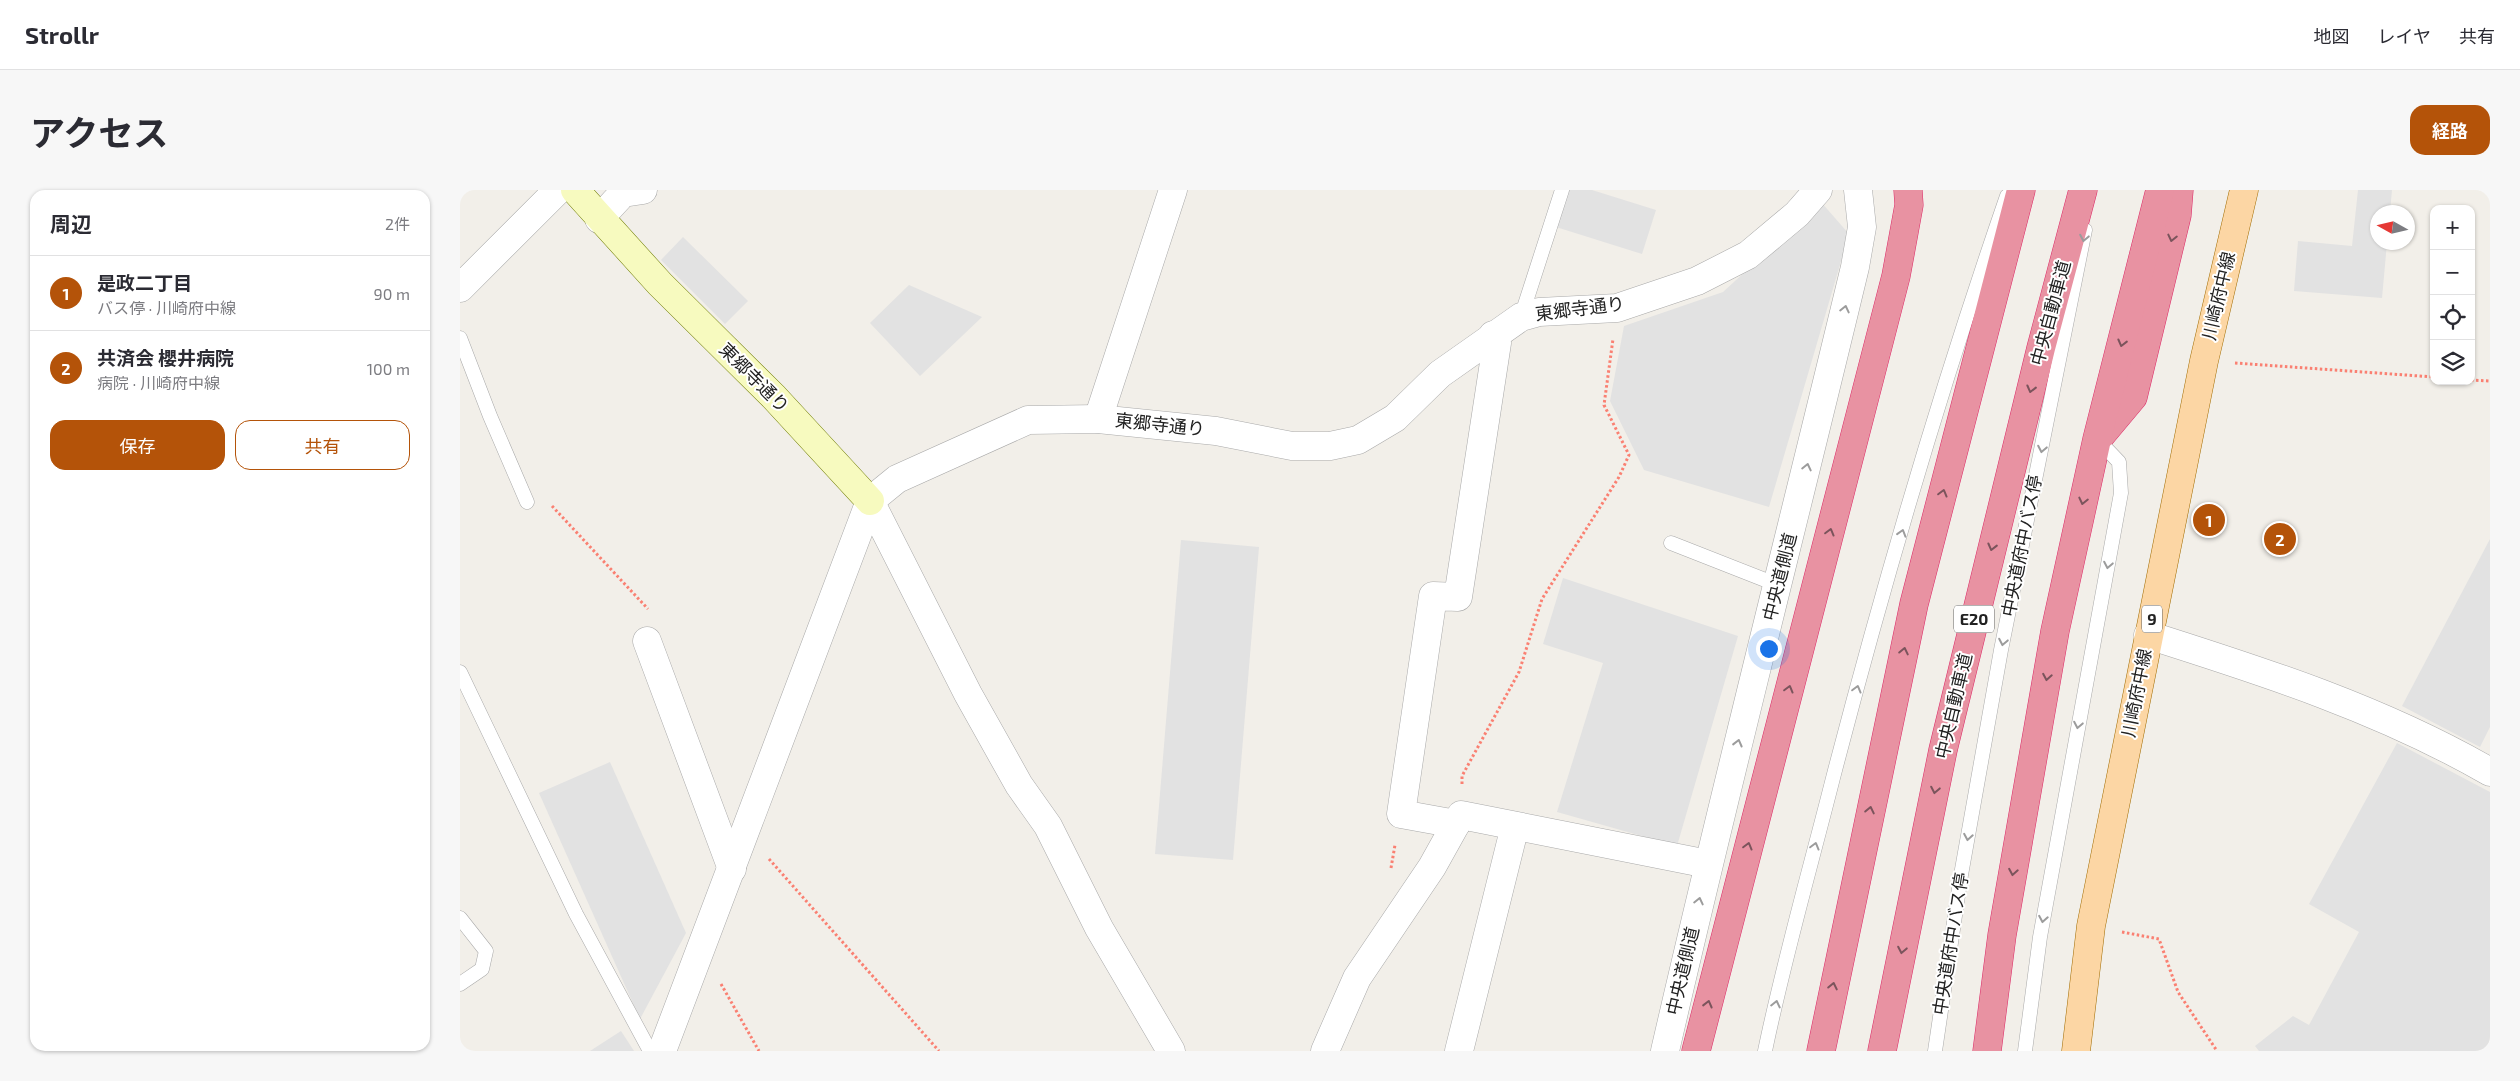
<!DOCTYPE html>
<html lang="ja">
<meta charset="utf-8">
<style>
:root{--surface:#fff;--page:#f7f7f7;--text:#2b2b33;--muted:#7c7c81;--line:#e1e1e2;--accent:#b45309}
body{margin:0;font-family:"Exo 2","Noto Sans JP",sans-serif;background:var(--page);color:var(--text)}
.controls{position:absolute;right:15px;top:15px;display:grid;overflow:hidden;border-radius:10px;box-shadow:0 1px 4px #0004}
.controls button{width:45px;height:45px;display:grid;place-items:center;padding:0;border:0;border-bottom:1px solid var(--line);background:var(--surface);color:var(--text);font:25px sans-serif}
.compass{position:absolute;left:1910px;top:15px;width:45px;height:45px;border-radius:50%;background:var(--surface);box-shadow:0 1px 4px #0004;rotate:278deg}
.you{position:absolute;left:1308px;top:458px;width:18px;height:18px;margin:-12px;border:4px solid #fff;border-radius:50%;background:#1a73e8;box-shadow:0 0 0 8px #1a73e833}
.badge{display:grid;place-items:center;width:32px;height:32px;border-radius:50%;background:var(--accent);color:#fff;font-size:16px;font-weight:700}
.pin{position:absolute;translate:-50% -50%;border:2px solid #fff;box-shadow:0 1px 5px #0006}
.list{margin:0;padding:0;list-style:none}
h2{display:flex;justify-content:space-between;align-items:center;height:65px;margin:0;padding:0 20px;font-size:21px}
h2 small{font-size:16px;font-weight:400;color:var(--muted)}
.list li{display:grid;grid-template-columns:32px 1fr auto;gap:15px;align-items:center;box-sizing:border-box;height:75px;padding:0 20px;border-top:1px solid var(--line)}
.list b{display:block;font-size:19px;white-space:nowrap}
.list p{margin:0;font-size:16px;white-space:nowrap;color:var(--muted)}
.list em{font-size:16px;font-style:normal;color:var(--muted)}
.actions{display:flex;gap:10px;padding:15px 20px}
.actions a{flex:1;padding:11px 0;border:1px solid var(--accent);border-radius:15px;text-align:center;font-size:18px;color:var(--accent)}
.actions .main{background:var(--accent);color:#fff}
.icon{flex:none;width:28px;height:28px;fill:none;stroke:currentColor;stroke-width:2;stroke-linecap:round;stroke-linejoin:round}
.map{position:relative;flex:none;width:2030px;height:861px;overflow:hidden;border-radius:15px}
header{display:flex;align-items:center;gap:30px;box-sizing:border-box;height:70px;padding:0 25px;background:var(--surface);border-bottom:1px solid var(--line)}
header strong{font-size:24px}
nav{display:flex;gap:28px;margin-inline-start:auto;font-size:18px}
.intro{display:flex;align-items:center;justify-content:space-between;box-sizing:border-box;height:120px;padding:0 30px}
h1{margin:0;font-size:35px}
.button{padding:12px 22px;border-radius:15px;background:var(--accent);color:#fff;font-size:18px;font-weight:700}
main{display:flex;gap:30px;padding:0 30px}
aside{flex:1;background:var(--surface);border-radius:15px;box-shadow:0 1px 4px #0004}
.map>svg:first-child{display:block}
</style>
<header>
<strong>Strollr</strong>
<nav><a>地図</a><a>レイヤ</a><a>共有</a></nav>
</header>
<div class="intro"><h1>アクセス</h1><a class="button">経路</a></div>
<main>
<aside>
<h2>周辺<small>2件</small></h2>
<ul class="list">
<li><span class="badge">1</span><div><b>是政二丁目</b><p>バス停 · 川崎府中線</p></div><em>90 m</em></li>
<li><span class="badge">2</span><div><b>共済会 櫻井病院</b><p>病院 · 川崎府中線</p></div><em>100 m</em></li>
</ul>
<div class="actions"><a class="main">保存</a><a>共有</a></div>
</aside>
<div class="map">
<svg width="2030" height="861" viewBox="0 0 2030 861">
<rect width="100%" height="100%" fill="#f2efe9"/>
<!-- parking -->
<g fill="#e2e2e2">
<path d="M1108 0H1132L1196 20 1182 64 1096 37Z"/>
<path d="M1898 0H1932L1930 22H1918V52L1927 53 1922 108 1834 101 1838 51 1892 56Z"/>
<path d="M1361 12 1389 44 1309 317 1184 280 1150 211 1164 136 1263 102Z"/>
<path d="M223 47 288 111 265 134 201 70Z"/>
<path d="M449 95 522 127 460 186 410 133Z"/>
<path d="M2030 349V537L2020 557 1942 516Z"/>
<path d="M721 350 799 357 773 670 695 664Z"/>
<path d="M1103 388 1278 446 1217 656 1097 622 1143 473 1083 454Z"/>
<path d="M1937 553 2030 602V861H1799L1795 856 1833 826 1849 835 1899 742 1849 714Z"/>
<path d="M150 572 226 743 180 829 79 603Z"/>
<path d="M161 841 174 861H130Z"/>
</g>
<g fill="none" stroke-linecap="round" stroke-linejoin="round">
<!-- lane casing -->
<g stroke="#a9a9a9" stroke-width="15">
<g id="lane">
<path d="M1061 127 1102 0"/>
<path d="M0 148 30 226 67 312"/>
<path d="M1211 353 1318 395"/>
<path d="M0 482 116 724 190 861"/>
<path d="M0 728 26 761 22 779 0 794"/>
<path d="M1305 861C1324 769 1350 679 1373 588 1424 392 1481 197 1547 6"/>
<path d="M1475 861 1501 685 1541 460 1625 40"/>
<path d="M1565 861 1580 747 1661 303 1659 272 1637 249"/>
</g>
</g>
<!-- street casing -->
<g stroke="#a9a9a9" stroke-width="29">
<g id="street">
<path d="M139 29 163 3 183 0"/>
<path d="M0 98 98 0"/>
<path d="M638 229 713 0"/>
<path d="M410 311 437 289 568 230 638 229 756 241 832 256H870L898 250 935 228 980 184 1061 127 1079 122 1157 118 1237 91 1288 65 1337 24 1358 0"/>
<path d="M410 311 508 504 559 595 588 636 639 738 711 861"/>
<path d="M1688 445C1805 482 1923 520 2030 582"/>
<path d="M187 451 272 679"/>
<path d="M996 634 941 624 973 406 998 407 1037 153 1033 145"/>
<path d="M202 861 410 311"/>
<path d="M865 861 897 788 972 677 1001 625 1248 674"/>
<path d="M999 861 1055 636"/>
<path d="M1205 861C1265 599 1332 339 1395 77L1402 37 1398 0"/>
</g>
</g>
<!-- secondary casing -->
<g stroke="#707d05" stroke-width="29">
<path id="secondary" d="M115 0 200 94 314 207 410 311"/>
</g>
<!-- primary casing -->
<g stroke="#a06b00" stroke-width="29">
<path id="primary" d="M1616 861 1631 736 1744 171 1784 0"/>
</g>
<!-- highway casing -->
<g stroke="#dc2a67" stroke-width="29">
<g id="highway">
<path d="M1642 244 1673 207 1717 25 1719 0"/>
<path d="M1236 861 1436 86 1449 15 1448 0"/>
<path d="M1361 861 1454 414 1561 0"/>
<path d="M1422 861 1483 560 1581 158 1623 0"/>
<path d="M1527 861 1542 745 1595 441 1637 249 1700 0"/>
</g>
</g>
<!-- path -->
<g stroke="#fa8072" stroke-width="3" stroke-dasharray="2.5 2.5" stroke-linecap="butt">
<path d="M1775 173 1974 187"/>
<path d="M2011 190 2030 191"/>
<path d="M92 316 188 419"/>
<path d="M1002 594V586L1059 482 1082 409 1159 287 1169 265 1144 215 1153 149"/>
<path d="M309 669 479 861"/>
<path d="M931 678 935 655"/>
<path d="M1662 742 1699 749 1718 802 1757 861"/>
<path d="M261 794 299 861"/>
</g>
<!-- lane -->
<use href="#lane" stroke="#fff" stroke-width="14"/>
<!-- street -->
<use href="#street" stroke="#fff" stroke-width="28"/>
<!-- secondary -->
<use href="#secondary" stroke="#f7fabf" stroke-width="28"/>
<!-- primary -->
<use href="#primary" stroke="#fcd6a4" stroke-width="28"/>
<!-- highway -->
<use href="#highway" stroke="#e892a2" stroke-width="28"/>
</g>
<!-- one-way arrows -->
<defs><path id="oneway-chevron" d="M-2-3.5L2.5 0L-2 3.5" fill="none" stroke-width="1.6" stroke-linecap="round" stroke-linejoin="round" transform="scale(1.25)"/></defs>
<g stroke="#9c9c9c">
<use href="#oneway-chevron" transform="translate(1624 48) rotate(101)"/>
<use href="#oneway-chevron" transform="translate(1385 119) rotate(-77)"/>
<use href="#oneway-chevron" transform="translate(1582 259) rotate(101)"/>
<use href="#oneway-chevron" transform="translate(1347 277) rotate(-77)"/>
<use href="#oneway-chevron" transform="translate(1442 343) rotate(-73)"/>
<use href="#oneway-chevron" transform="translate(1648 375) rotate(101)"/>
<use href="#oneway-chevron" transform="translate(1543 452) rotate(101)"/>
<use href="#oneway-chevron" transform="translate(1397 499) rotate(-75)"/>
<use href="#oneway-chevron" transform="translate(1618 535) rotate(101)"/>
<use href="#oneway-chevron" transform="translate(1278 553) rotate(-76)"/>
<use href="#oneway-chevron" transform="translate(1508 647) rotate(100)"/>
<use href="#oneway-chevron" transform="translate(1355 656) rotate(-75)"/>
<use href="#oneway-chevron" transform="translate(1239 711) rotate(-77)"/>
<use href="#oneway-chevron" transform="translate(1583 729) rotate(100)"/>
<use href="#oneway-chevron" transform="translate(1316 814) rotate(-77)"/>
</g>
<g stroke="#7b545c">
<use href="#oneway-chevron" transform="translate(1712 48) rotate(103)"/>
<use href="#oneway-chevron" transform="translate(1662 153) rotate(104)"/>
<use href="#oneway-chevron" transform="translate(1571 199) rotate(104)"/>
<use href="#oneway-chevron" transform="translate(1483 303) rotate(-75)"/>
<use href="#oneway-chevron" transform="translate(1623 311) rotate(103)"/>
<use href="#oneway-chevron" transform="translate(1370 342) rotate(-75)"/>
<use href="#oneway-chevron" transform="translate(1532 357) rotate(104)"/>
<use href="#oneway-chevron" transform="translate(1444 461) rotate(-78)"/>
<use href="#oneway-chevron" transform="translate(1587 487) rotate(100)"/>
<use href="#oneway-chevron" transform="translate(1329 499) rotate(-75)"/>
<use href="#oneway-chevron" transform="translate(1475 600) rotate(101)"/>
<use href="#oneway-chevron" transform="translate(1410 620) rotate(-78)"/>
<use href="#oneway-chevron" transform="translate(1288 656) rotate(-75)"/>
<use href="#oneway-chevron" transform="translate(1553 682) rotate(100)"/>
<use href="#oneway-chevron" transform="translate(1442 760) rotate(101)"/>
<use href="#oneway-chevron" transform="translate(1373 796) rotate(-78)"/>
<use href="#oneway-chevron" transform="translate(1248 814) rotate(-76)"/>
</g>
<g text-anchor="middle" stroke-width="4" stroke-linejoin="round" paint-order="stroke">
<!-- shield labels -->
<g fill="#fff" stroke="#646464" stroke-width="1">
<rect x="1494" y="415.5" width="40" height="27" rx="4"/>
<rect x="1682" y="415.5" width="20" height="27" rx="4"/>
</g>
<g font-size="16" font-weight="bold" fill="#222">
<text x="1514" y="435">E20</text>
<text x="1692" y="435">9</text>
</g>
<!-- street labels -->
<g font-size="18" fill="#222" stroke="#fff">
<text transform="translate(1759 106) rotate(-77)" y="6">川崎府中線</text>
<text transform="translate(1120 119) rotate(-7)" y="6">東郷寺通り</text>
<text transform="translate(1591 123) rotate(-75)" y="6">中央自動車道</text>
<text transform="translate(294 188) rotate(45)" y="6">東郷寺通り</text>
<text transform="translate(700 235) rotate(6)" y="6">東郷寺通り</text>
<text transform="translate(1562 356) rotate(-79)" y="6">中央道府中バス停</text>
<text transform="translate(1320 387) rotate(-76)" y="6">中央道側道</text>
<text transform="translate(1677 503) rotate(-79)" y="6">川崎府中線</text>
<text transform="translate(1494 516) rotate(-77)" y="6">中央自動車道</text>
<text transform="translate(1491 754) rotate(-81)" y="6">中央道府中バス停</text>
<text transform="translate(1223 781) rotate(-77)" y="6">中央道側道</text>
</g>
</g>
</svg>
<div class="controls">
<button>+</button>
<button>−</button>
<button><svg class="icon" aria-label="locate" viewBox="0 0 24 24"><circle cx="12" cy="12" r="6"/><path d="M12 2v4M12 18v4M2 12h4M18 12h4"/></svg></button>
<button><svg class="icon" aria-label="layers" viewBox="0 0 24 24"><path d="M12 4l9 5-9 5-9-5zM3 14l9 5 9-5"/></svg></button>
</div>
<svg class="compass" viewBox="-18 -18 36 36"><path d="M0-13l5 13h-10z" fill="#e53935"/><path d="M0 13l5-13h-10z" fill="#7c7c81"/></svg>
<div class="you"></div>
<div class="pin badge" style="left:1749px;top:330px">1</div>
<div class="pin badge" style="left:1820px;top:349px">2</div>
</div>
</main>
